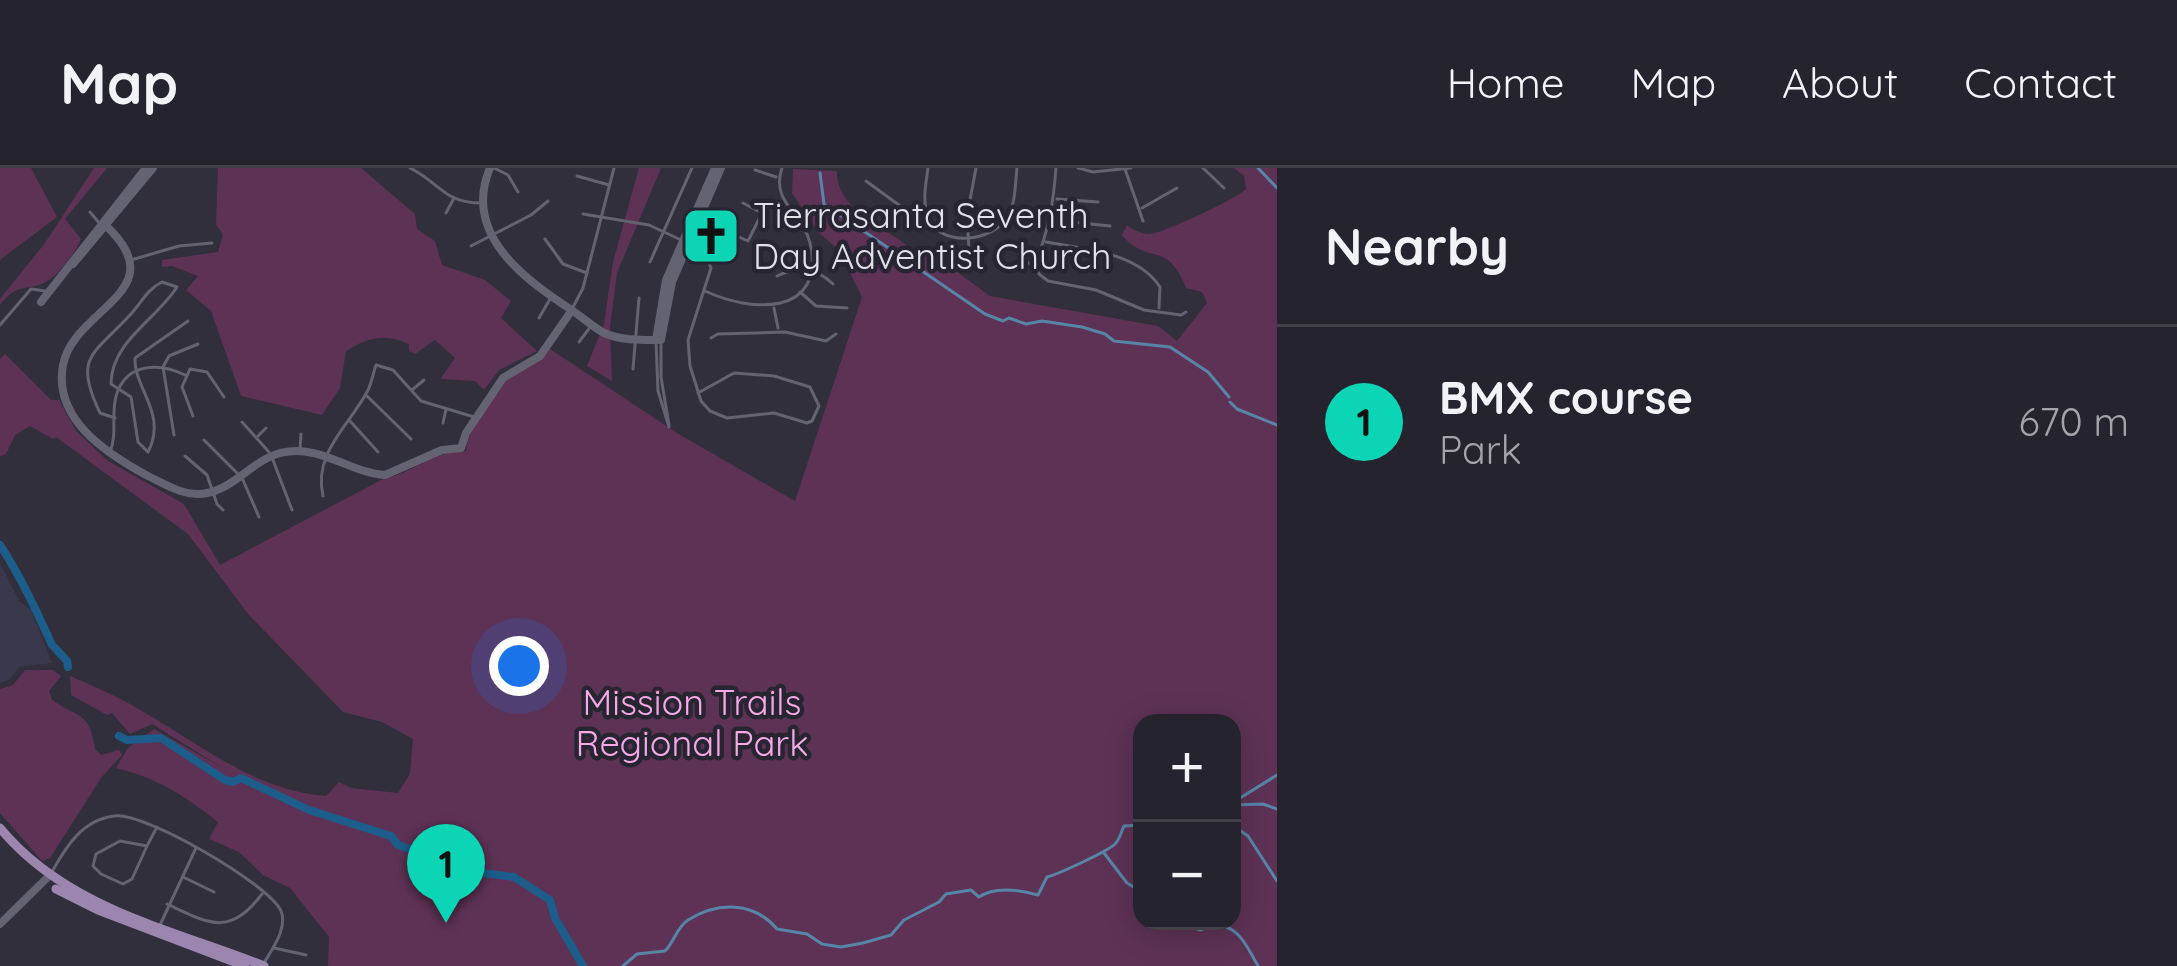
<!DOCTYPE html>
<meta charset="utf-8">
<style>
:root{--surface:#25232d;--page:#2d2b35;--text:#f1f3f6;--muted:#a3a4aa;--line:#424049;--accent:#0cd5b5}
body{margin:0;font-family:Quicksand,sans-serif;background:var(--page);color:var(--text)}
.controls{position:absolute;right:36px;bottom:36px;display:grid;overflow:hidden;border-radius:24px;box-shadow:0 6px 30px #0003}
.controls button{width:108px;height:108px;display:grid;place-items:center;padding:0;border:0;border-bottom:3px solid var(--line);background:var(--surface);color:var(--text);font:60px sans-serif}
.you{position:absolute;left:519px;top:498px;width:42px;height:42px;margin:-30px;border:9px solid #fff;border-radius:50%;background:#1a73e8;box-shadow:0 0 0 18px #1a73e833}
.badge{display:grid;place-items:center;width:78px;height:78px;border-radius:50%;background:var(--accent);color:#111;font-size:39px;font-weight:700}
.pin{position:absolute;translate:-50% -99px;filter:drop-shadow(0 3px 6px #0008)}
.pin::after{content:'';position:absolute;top:63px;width:42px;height:36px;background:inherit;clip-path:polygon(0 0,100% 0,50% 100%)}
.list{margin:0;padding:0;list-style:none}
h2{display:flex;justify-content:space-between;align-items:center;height:156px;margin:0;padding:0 48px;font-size:51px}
h2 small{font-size:39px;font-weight:400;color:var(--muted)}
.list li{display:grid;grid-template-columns:78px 1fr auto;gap:36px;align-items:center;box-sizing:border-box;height:192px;padding:0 48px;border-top:3px solid var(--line)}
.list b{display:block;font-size:45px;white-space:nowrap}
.list p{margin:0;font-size:39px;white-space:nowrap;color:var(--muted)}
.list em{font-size:39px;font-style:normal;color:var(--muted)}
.map{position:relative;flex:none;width:1277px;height:798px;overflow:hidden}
header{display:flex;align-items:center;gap:72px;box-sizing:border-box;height:168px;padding:0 60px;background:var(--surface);border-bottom:3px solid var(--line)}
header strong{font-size:57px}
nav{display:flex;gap:66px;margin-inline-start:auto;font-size:42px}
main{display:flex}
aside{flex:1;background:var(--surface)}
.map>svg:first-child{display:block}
</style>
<header>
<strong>Map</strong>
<nav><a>Home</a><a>Map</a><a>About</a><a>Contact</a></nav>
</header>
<main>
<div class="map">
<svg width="1277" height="798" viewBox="0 0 1277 798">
<rect width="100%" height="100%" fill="#312f3c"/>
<!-- built -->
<path fill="#3a384b" d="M0 395 19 433 31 442 52 495 19 499 9 512 0 515Z"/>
<!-- green -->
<g fill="#5e3255" fill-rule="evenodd">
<path d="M0 0H31L57 49 0 92Z"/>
<path d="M94 0H107L65 51 81 71C76 84 56 111 42 116 19 123 17 116 0 137V131L45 75Z"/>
<path d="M218 0H361L415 46 417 61 435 73 442 97 485 112 511 133 501 150 537 183 499 202 484 222 475 213 440 211 455 190 435 172 415 186 409 183V176C385 165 368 169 346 183L340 220 322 247 241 228 211 143 186 122 198 108 172 98 162 99V92L218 84 223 67 216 56Z"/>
<path d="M639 0H661L617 105 610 159 612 213 587 198 604 156 613 94Z"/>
<path d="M1234 0H1277V798H328L329 769 290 720 263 707 239 684 209 671 218 654C185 628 158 610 116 600L128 580 154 561 221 599 152 556 130 566 112 545 107 547 71 527 70 508C96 519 123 531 147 546 205 580 256 622 326 628L339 614 351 620 398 625 410 606 413 571 382 554 343 544 249 447 188 366 56 269 53 271 30 258 15 267 6 286 0 288V191L5 186 51 232H59L76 263 108 293 184 336 220 397 383 311C413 305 436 282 466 283 467 263 493 223 510 208 523 197 539 195 550 181L677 265 795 333 862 129 839 82 818 64 792 25 793 1 837 3C836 43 887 58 912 82L924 80 990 128 1158 158 1177 173 1207 135 1202 124 1186 120C1167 71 1148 98 1122 67L1127 57C1136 63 1144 68 1155 65 1171 61 1236 31 1246 21L1244 8ZM1142 555H1232V753H1142Z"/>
<path d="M25 502H53L61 508 49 523 52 532C80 551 90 544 95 581L101 587 119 582 122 587 101 610 50 690 42 693 0 645V521L13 517Z"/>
</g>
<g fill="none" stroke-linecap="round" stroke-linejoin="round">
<!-- stream -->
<g stroke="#5785a8" stroke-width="3">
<path d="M1258 0 1277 20"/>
<path d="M820 5 824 36 985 146 1003 153 1009 150 1026 156 1042 153 1082 159 1105 166 1114 173 1170 179 1208 204 1229 229"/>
<path d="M1230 234 1237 241 1277 257"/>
<path d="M1232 635 1277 607"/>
<path d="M1232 637 1263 636 1277 641"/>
<path d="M1232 657 1248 668 1277 713"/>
<path d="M1104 685 1127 715 1142 724"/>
<path d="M1179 753 1200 762C1233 748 1243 771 1258 798"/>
<path d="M623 798 637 786 665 783C674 774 677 759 688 752 719 733 754 734 777 761L807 766 822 776 841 779 863 775 891 767 904 752 939 734 946 726 971 722 979 729C995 718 1020 722 1038 727L1047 709C1059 706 1108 683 1115 676 1120 671 1121 664 1124 658L1142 657"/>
</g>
<!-- river -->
<g stroke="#1c5d8b" stroke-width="8">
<path d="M0 377C21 409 36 442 52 477"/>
<path d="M55 480 67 493 68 499"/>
<path d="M119 568 127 572 161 570 225 612 233 614 241 610 309 642 391 668 398 677 483 705 514 709 550 732 555 750 583 798"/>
</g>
<!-- street -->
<g stroke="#646371" stroke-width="3">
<path d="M410 0C440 15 444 35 481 35"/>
<path d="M494 0 508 7 518 24"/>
<path d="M928 0C926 15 922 33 928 48 939 81 994 74 1008 48 1016 34 1015 15 1017 0"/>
<path d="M1078 0 1093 4 1131 0"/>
<path d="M1203 0 1224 20"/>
<path d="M1125 1 1143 53"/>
<path d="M755 2 776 9"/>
<path d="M577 8 609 17"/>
<path d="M866 13 903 40 926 42"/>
<path d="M1057 31 1098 34"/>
<path d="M743 35 762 45"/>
<path d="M1142 40 1177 20"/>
<path d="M90 44 100 56"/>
<path d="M446 45 453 32"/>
<path d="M583 46 649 57 679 71"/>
<path d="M1053 52 1110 58"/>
<path d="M781 62 797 50"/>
<path d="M732 66 748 73 762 45 780 34"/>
<path d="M545 71 563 96 587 105"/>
<path d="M1046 74C1084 81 1137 84 1160 119L1159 140"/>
<path d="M693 77 707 90 711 100 688 172 690 198 701 233 710 243 727 250 774 245 807 255 812 253 819 238 810 219 774 208 734 205 698 225"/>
<path d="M471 78 531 47 548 33"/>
<path d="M969 82 967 48 976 0"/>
<path d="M1020 87 1023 94 1034 96"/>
<path d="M131 92 179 78 212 75"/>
<path d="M650 94 692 0"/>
<path d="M1036 95C1049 59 1053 38 1056 0"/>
<path d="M1036 96 1039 106 1048 113 1096 122 1144 142 1181 147 1186 144"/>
<path d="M777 108C799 98 814 98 833 116"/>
<path d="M705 123C750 144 826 150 810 75 803 45 770 34 782 0"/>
<path d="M800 124 816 138 847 140"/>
<path d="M774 140 778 160"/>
<path d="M572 141 583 120 614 0"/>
<path d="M539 150 550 131"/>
<path d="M0 157 31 121 45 123"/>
<path d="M711 170 718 166 785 164 826 173 836 166"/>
<path d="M656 173 658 223 669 259"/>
<path d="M579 174 591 158"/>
<path d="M661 177V209L669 257"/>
<path d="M633 201 639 130"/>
<path d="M412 222 424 212"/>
<path d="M367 228 411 271"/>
<path d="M193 248 182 219 190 201 207 204 224 229"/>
<path d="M115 250 100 245C73 189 93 187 129 148 141 136 146 122 162 114L177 119C156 152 111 174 111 216L131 229 138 274 148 284"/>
<path d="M349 252 378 284"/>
<path d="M242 254 269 284"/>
<path d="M443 255 446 241"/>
<path d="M174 267 163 199 169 188 198 176"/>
<path d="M258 268 266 260"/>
<path d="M204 272 237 305"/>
<path d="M300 282 301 266"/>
<path d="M110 284C118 265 110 244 117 225 128 194 161 195 185 207"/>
<path d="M148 284C168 246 134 221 135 190L188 153"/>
<path d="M185 288 207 307 217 336 223 342"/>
<path d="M273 292 292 342"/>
<path d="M243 312 259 349"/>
<path d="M323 328C313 285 349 258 367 224 372 215 373 205 376 197L393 202 421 233 474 249"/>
<path d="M120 673 147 678 132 711 123 716 101 706 93 698 96 686Z"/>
<path d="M148 676 157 659"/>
<path d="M53 702C67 677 83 652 114 648 143 643 269 716 281 743 288 760 272 781 264 795"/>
<path d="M183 709 214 724"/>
<path d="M167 736C210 756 229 769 262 726"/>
<path d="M160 757 196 680"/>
<path d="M274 780 306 787"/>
</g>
<!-- secondary -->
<g stroke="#646371" stroke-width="8">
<path d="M490 0C462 66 524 111 573 143 583 150 593 159 604 165 622 173 643 172 661 172L672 114 721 0"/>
<path d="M103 55C179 123 74 139 63 197 53 251 106 285 146 307 165 316 185 330 207 325 241 318 257 283 296 283 328 283 354 305 385 307L442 282 461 280 466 265 503 210 540 188 572 142"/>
<path d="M73 96 153 0"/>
<path d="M41 134 146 0"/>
<path d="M656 172 666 112 715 0"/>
<path d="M0 756 49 708"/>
</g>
<!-- primary -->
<g stroke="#9c86af" stroke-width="9">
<path d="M0 660C66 740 170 761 264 798"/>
<path d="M56 721 98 742 245 798"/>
</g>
</g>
<!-- icons -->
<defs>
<g id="church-square" transform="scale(3)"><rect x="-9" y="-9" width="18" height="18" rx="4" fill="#0cd5b5" stroke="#272532"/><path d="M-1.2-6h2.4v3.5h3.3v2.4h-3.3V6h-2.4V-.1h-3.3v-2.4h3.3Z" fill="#111"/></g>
</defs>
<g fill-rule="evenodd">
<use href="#church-square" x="711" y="68"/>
</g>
<g text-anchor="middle" stroke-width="9" stroke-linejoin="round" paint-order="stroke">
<!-- poi labels -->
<g font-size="36" fill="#e2e1ea" stroke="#272532" text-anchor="start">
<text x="753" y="60">Tierrasanta Seventh<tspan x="753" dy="41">Day Adventist Church</tspan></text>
</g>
<!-- park labels -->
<g font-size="36" fill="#f7a8e6" stroke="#272532">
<text x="692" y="547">Mission Trails<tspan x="692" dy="41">Regional Park</tspan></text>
</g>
</g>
</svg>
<div class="controls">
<button>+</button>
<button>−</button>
</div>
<div class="you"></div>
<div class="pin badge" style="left:446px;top:755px">1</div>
</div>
<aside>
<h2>Nearby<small></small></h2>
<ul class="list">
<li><span class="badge">1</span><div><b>BMX course</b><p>Park</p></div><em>670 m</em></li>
</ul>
</aside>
</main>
